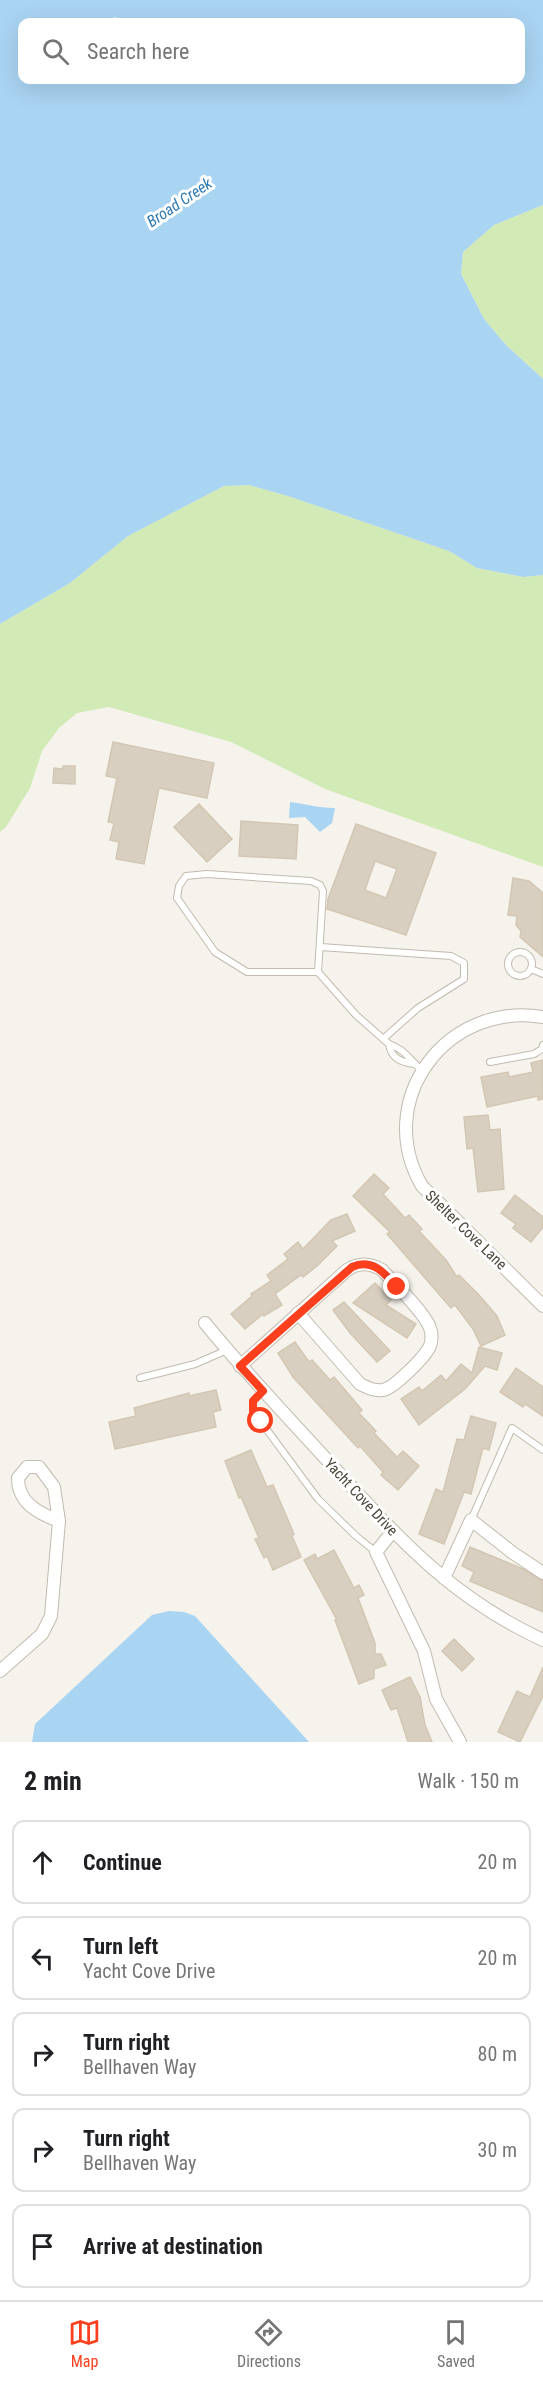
<!DOCTYPE html>
<meta charset="utf-8">
<style>
:root{--surface:#fff;--page:#f2f2f2;--text:#202124;--muted:#757577;--line:#e0e0e0;--accent:#fc3f1d}
body{margin:0;font-family:"Roboto Condensed",sans-serif;background:var(--page);color:var(--text)}
.stop{position:absolute;width:18px;height:18px;margin:-14px;border:4px solid #fc3f1d;border-radius:50%;background:#fff}
.stop.end{background:#fc3f1d;border-color:#fff;box-shadow:0 2px 6px #0008}
.list{margin:0;padding:0;list-style:none}
h2{display:flex;justify-content:space-between;align-items:center;height:78px;margin:0;padding:0 24px;font-size:26px}
h2 small{font-size:20px;font-weight:400;color:var(--muted)}
.list li{display:grid;grid-template-columns:39px 1fr auto;gap:18px;align-items:center;box-sizing:border-box;height:84px;margin:0 12px 12px;padding:0 12px;border:2px solid var(--line);border-radius:12px}
.list b{display:block;font-size:22px;white-space:nowrap}
.list p{margin:0;font-size:20px;white-space:nowrap;color:var(--muted)}
.list em{font-size:20px;font-style:normal;color:var(--muted)}
.icon{flex:none;width:33px;height:33px;fill:none;stroke:currentColor;stroke-width:2;stroke-linecap:round;stroke-linejoin:round}
.map{position:relative;flex:none;width:543px;height:1742px;overflow:hidden}
.search{position:absolute;background:var(--surface);box-shadow:0 6px 24px #0002;left:18px;right:18px;top:18px;height:66px;display:flex;align-items:center;gap:15px;box-sizing:border-box;padding:0 21px;border-radius:12px;color:var(--muted);font-size:22px}
.sheet{height:558px;background:var(--surface)}
nav{display:flex;justify-content:space-around;align-items:center;box-sizing:border-box;height:84px;border-top:2px solid var(--line);background:var(--surface);font-size:16px;color:var(--muted)}
nav a{display:grid;justify-items:center;gap:3px}
nav .on{color:var(--accent)}
.map>svg:first-child{display:block}
</style>
<div class="map">
<svg width="543" height="1742" viewBox="0 0 543 1742">
<rect width="100%" height="100%" fill="#f6f3ec"/>
<!-- green -->
<g fill="#d2eab5">
<path d="M543 205V379L506 345 484 319 461 274 463 252 494 225Z"/>
<path d="M249 485 288 496 449 551 477 568 523 577 543 575V867L325 789 231 742 109 707 77 713 59 728 42 751 30 788 6 827 0 832V624L70 583 128 536 224 486Z"/>
</g>
<!-- water -->
<g fill="#a9d4f2" fill-rule="evenodd">
<path d="M0 0H543V205L494 225 463 252 461 274 484 319 506 345 543 379V575L523 577 477 568 449 551 288 496 249 485 224 486 128 536 70 583 0 624ZM116 17 122 22H520V80H22V22H98Z"/>
<path d="M290 802C306 804 318 808 335 808L332 823 320 832 305 817 289 818Z"/>
<path d="M169 1611 184 1612 195 1616 309 1742H32L35 1724 152 1615Z"/>
</g>
<!-- building -->
<g fill="#d8cfc1" stroke="#d3c7b4" stroke-width="1.5" fill-rule="evenodd">
<path d="M113 742 214 763 207 798 159 788 144 864 116 859 119 842 110 840 114 823 108 822 117 778 106 776Z"/>
<path d="M63 766H75V784L53 783 54 768 63 769Z"/>
<path d="M199 804 232 839 207 862 174 827Z"/>
<path d="M241 821 298 825 296 859 239 856Z"/>
<path d="M356 824 436 853 406 935 327 909 328 899ZM375 861 397 869 386 898 365 890Z"/>
<path d="M513 878 529 881 543 893V957L520 937 521 931 516 925 517 916 508 915Z"/>
<path d="M543 1060V1099L538 1100V1096L487 1107 481 1077 508 1072 509 1077 533 1072 531 1063Z"/>
<path d="M488 1115 490 1130 500 1129 504 1189 478 1192 473 1148 467 1149 464 1117Z"/>
<path d="M374 1174 389 1188 383 1194 405 1218 409 1215 422 1229 419 1231 446 1260 457 1277 459 1275 479 1295 497 1316 505 1335 481 1346 473 1329 455 1305 451 1308 387 1234 390 1232 353 1196Z"/>
<path d="M515 1195 543 1217V1227L531 1242 513 1228 516 1224 501 1213Z"/>
<path d="M347 1214 355 1231 332 1241 337 1246 317 1266 303 1277 301 1275 275 1294 282 1305 264 1316 263 1314 245 1329 231 1314 252 1296 251 1294 271 1281 267 1275 288 1259 284 1254 298 1242 303 1249 331 1220Z"/>
<path d="M375 1283 391 1300 386 1305 416 1324 407 1338 353 1303Z"/>
<path d="M344 1302 390 1351 377 1362 350 1333 333 1310Z"/>
<path d="M295 1342 309 1362 312 1360 330 1380 334 1377 362 1410 359 1413 376 1431 374 1433 397 1457 403 1451 419 1466 398 1490 381 1475 383 1472 360 1446 358 1448 293 1377 278 1353Z"/>
<path d="M479 1347 502 1353 497 1370 485 1366 465 1389 419 1425 401 1399 419 1387 422 1391 441 1375 446 1381 461 1364 472 1373Z"/>
<path d="M516 1368 543 1387V1416L525 1404 523 1407 500 1392Z"/>
<path d="M216 1390 221 1410 213 1412 216 1427 115 1449 109 1422 136 1416 134 1408 189 1393V1396Z"/>
<path d="M471 1416 496 1423 489 1450 483 1448 471 1494 464 1492 444 1544 419 1534 436 1489 443 1492 457 1439 464 1440Z"/>
<path d="M251 1450 267 1487 273 1485 294 1534 292 1536 301 1557 273 1570 267 1556 264 1558 255 1539 259 1538 241 1497 239 1498 225 1461Z"/>
<path d="M470 1547 523 1569 543 1581V1612L470 1581 474 1572 462 1566Z"/>
<path d="M334 1550 354 1588 359 1585 364 1595 358 1598 375 1643V1654H381L386 1665 374 1669V1678L359 1684 335 1620H337L304 1560 315 1554 317 1559Z"/>
<path d="M454 1639 474 1659 462 1671 442 1651Z"/>
<path d="M543 1667V1696L520 1742 498 1732 517 1691 530 1697Z"/>
<path d="M410 1677 420 1697 425 1725 432 1742H408L397 1708 391 1710 382 1690Z"/>
</g>
<g fill="none" stroke-linecap="round" stroke-linejoin="round">
<!-- lane casing -->
<g stroke="#c2bbae" stroke-width="8">
<g id="lane">
<path d="M320 947 451 956 464 963V979L418 1008 383 1039"/>
<circle cx="520" cy="964" r="12"/>
<path d="M531 969 543 974"/>
<path d="M318 972H247L215 952 177 898 179 886 186 876 207 874 311 881 320 885 323 891 318 972 356 1015 389 1044"/>
<path d="M490 1062 534 1054 542 1049 543 1045"/>
<path d="M414 1064C400 1062 391 1058 389 1044 405 1049 410 1061 423 1071"/>
<path d="M140 1378 195 1364 227 1350"/>
<path d="M263 1391 253 1401V1411L318 1499 356 1536 376 1552"/>
<path d="M471 1520 512 1428 543 1450"/>
</g>
</g>
<!-- street casing -->
<g stroke="#c2bbae" stroke-width="14">
<g id="street">
<path d="M543 1017C447 1001 372 1100 422 1186L543 1306"/>
<path d="M205 1323C244 1371 286 1415 327 1460 396 1535 449 1597 543 1640"/>
<path d="M240 1366 347 1270C359 1262 370 1263 382 1270 394 1283 425 1313 430 1328 432 1333 432 1341 430 1346 425 1357 394 1388 383 1390 374 1391 368 1388 360 1384L298 1313"/>
<path d="M393 1531 376 1552 424 1651 436 1699 460 1742"/>
<path d="M444 1578 471 1520 513 1553 543 1573"/>
<path d="M0 1671 42 1634 51 1616 59 1521 54 1487 39 1467H27L18 1478C18 1503 38 1513 59 1521"/>
</g>
</g>
<!-- lane -->
<use href="#lane" stroke="#fff" stroke-width="6"/>
<!-- street -->
<use href="#street" stroke="#fff" stroke-width="12"/>
</g>
<g fill="none" stroke-linecap="round" stroke-linejoin="round">
<!-- route -->
<path stroke="#fc3f1d" stroke-width="8" d="M261 1421 253 1411V1401L263 1391 240 1366 352 1267C373 1258 384 1273 397 1287"/>
</g>
<g text-anchor="middle" stroke-width="6" stroke-linejoin="round" paint-order="stroke">
<!-- street labels -->
<g font-size="15" fill="#4b4439" stroke="#fff">
<text transform="translate(466 1230) rotate(44)" y="5">Shelter Cove Lane</text>
<text transform="translate(361 1497) rotate(47)" y="5">Yacht Cove Drive</text>
</g>
<!-- water labels -->
<g font-size="16" font-style="italic" fill="#2e7ab2" stroke="#fff">
<text transform="translate(179 202) rotate(-34)" y="6">Broad Creek</text>
</g>
</g>
</svg>
<div class="stop" style="left:261px;top:1421px"></div>
<div class="stop end" style="left:397px;top:1287px"></div>
<div class="search"><svg class="icon" aria-label="search" viewBox="0 0 24 24"><circle cx="10" cy="10" r="6"/><path d="M15 15l6 6"/></svg>Search here</div>
</div>
<section class="sheet">
<h2>2 min<small>Walk · 150 m</small></h2>
<ul class="list">
<li><svg class="icon" aria-label="ahead" viewBox="0 0 24 24"><path d="M12 20V5M6 11l6-6 6 6"/></svg><div><b>Continue</b></div><em>20 m</em></li>
<li><svg class="icon" aria-label="left" viewBox="0 0 24 24"><path d="M17 20v-9H6M10 6l-5 5 5 5"/></svg><div><b>Turn left</b><p>Yacht Cove Drive</p></div><em>20 m</em></li>
<li><svg class="icon" aria-label="right" viewBox="0 0 24 24"><path d="M7 20v-9h11M14 6l5 5-5 5"/></svg><div><b>Turn right</b><p>Bellhaven Way</p></div><em>80 m</em></li>
<li><svg class="icon" aria-label="right" viewBox="0 0 24 24"><path d="M7 20v-9h11M14 6l5 5-5 5"/></svg><div><b>Turn right</b><p>Bellhaven Way</p></div><em>30 m</em></li>
<li><svg class="icon" aria-label="arrive" viewBox="0 0 24 24"><path d="M6 21V4h12l-3 4 3 4H6"/></svg><div><b>Arrive at destination</b></div></li>
</ul>
</section>
<nav>
<a class="on"><svg class="icon" aria-label="map" viewBox="0 0 24 24"><path d="M3 6l6-2 6 2 6-2v14l-6 2-6-2-6 2zM9 4v14M15 6v14"/></svg>Map</a>
<a><svg class="icon" aria-label="directions" viewBox="0 0 24 24"><path d="M12 3l9 9-9 9-9-9zM9 14v-3h6M13 9l2 2-2 2"/></svg>Directions</a>
<a><svg class="icon" aria-label="saved" viewBox="0 0 24 24"><path d="M7 4h10v16l-5-4-5 4z"/></svg>Saved</a>
</nav>
